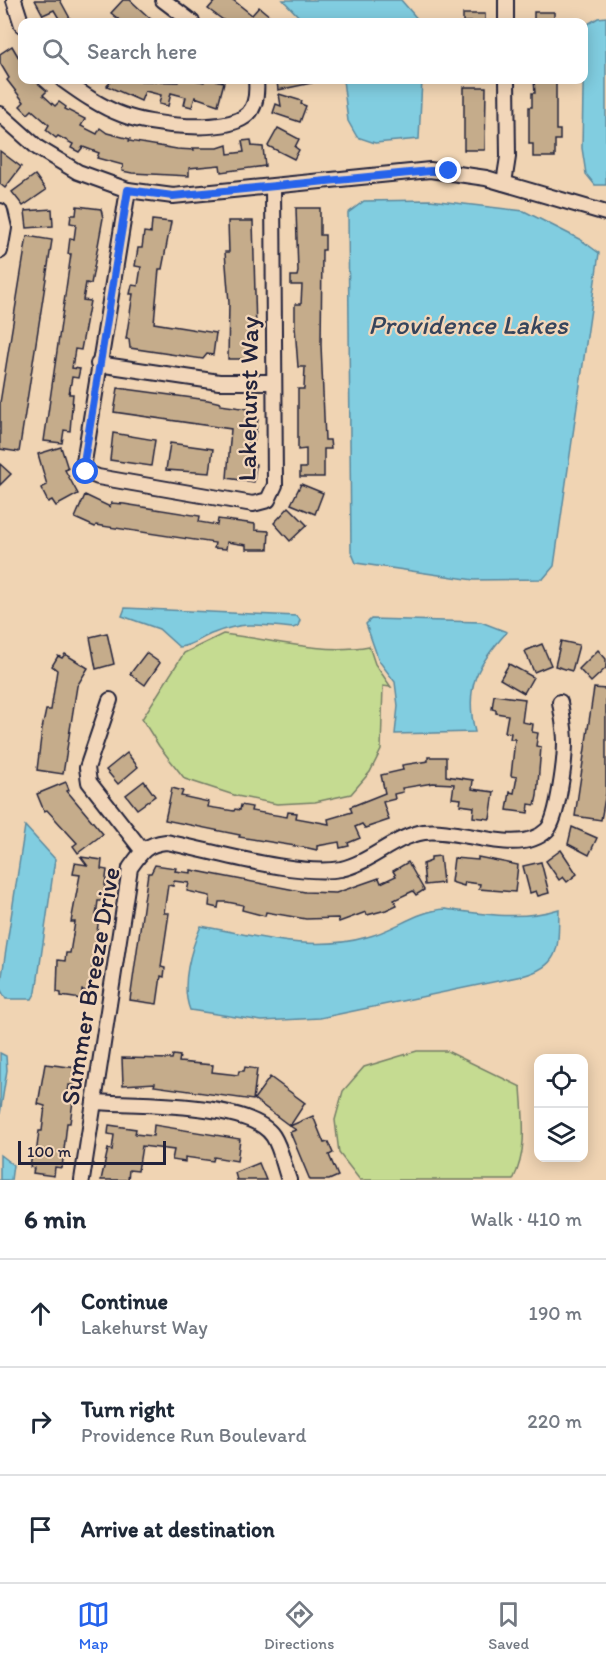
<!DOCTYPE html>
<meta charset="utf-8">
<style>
:root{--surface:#fff;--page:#f2f2f3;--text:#1f2937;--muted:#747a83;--line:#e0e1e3;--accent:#2563eb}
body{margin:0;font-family:Itim,sans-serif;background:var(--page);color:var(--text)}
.controls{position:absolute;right:18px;bottom:18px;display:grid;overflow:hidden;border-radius:12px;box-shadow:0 3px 15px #0003}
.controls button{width:54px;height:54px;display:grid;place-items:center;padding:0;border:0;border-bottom:2px solid var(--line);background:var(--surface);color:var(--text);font:30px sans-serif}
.scale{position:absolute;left:18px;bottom:15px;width:148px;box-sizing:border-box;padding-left:6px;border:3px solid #22223b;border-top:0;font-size:16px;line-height:21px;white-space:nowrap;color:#22223b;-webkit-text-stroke:4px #f2d6b9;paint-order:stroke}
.stop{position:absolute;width:18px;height:18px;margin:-14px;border:4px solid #2563eb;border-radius:50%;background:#fff}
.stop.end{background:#2563eb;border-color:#fff;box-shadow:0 2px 6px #0008}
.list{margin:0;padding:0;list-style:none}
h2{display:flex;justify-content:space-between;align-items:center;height:78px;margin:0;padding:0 24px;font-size:26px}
h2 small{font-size:20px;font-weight:400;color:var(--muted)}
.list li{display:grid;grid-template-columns:39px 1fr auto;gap:18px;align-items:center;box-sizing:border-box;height:108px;padding:0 24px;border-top:2px solid var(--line)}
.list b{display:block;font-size:22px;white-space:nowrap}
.list p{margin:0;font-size:20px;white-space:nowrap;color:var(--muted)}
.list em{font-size:20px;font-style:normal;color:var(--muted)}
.icon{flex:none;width:33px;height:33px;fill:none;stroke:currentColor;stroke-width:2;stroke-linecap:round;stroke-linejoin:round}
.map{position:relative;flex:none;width:606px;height:1180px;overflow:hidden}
.search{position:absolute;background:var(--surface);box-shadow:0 3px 15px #0003;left:18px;right:18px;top:18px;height:66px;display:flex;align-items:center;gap:15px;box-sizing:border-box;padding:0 21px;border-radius:12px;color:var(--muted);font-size:22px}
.sheet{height:402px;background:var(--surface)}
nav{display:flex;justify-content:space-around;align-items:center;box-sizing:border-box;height:84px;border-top:2px solid var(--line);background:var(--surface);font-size:16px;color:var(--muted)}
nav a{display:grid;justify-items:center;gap:3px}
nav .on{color:var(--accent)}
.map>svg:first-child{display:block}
</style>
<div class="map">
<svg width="606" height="1180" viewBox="0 0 606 1180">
<rect width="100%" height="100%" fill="#f0d4b3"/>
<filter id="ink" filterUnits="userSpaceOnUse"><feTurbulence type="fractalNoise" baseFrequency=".0167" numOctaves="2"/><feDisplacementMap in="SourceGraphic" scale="12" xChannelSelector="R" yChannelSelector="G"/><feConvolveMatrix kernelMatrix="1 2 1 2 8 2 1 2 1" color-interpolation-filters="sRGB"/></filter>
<g filter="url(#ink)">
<!-- green -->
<g fill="#c5db91" stroke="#747e66" stroke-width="1.5">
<path d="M223 634C271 639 322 655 369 646L375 664 391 687 383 686 381 750 370 772 351 794 315 802 277 804 237 796 185 779 159 746 142 719 184 653Z"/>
<path d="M417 1051H447L521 1087C523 1120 528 1150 513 1180H360L339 1153 335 1120 343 1091 364 1067Z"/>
</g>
<!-- water -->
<g fill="#81cde0" stroke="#5b899e" stroke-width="1.5">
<path d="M283 0H401L420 22H304Z"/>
<path d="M606 17V185H595L586 174 582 148 584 35 586 25 598 18Z"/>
<path d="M343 80H422L419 139 375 143 357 137 348 121Z"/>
<path d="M430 200 524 211 581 240 599 253 554 566 543 579 474 580 356 563 351 551 348 213 364 201Z"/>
<path d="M125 608 297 616 300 620 298 626 293 628C261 625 244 621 214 633 201 637 193 646 179 647L159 629 122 616Z"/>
<path d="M371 619 481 622 507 632C477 665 464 687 475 732L395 734 398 706 395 682 379 661 366 624Z"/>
<path d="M25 826 55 859 36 992 32 999H6L0 989Z"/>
<path d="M445 909C484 914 521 921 559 909 558 946 562 966 522 976L320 1018 262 1021 190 1010C180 985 191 949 201 926 256 936 312 953 367 937 395 930 416 911 445 909Z"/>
<path d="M0 1053 6 1056 7 1070 0 1114Z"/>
<path d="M0 1155 13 1165 11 1180H0Z"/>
</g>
<!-- building -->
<g fill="#c5ac8b" stroke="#22223b" stroke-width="1.5">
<path d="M35 0H60L72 22H61L54 10 43 15Z"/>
<path d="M123 0H130L154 22H122L111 13Z"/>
<path d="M216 0H233L252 15 259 7 271 17 266 22H226L208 9Z"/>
<rect x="534" y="12" width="20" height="10"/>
<rect x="463" y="14" width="22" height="8"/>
<path d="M12 46 22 63V80H34L47 91 43 95 55 106 59 102 66 107 65 109 85 119 81 126 97 134 100 128 107 133 130 139 129 141 177 149 194 150 193 148H218L227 145 228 154 244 152 242 141 251 140 252 146 263 147 265 166 221 172 220 165 189 168V176L132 173 122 171 123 165 97 158 99 153 83 147 79 152 71 148 73 144 58 136 56 138 46 130 49 125 32 110 28 114 20 106 24 102 7 80 9 78 0 63V54Z"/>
<path d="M111 80 178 82 179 80H194L204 82 205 80H214L224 82 218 105 195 97 192 107 184 105 186 97 171 93 168 106 159 104 161 95 145 91 141 101 107 86Z"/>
<path d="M285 80H312V83L278 90 277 81Z"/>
<path d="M534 80H556V130H560V140H555V157H533V144H529V107H532V93H535Z"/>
<path d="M464 87H486L485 150H464Z"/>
<path d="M279 94 302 101 301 104 306 106 300 122 273 113 276 104 281 106Z"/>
<path d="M278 128 299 139 295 147 299 150 294 159 268 146Z"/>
<path d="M0 151 21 167 5 188 0 184Z"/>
<path d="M35 175 46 190 23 206 12 192Z"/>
<path d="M77 206 101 209 103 218 91 284 86 283 83 300 90 301 81 350 75 349 72 368 80 369 78 378 72 377 69 394H73L70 431 64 430 62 443 44 441 71 254H68L70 238 74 239 76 224 70 223 71 215H76Z"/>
<path d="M296 208H320V235H325V250H322L321 345 325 440H330L331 449H324V477H300V468H306V449L298 450V389H304L305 367H298L295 327V304H301L302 285H291V276H297L298 272Z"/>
<path d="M52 209 53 226 27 228 25 211Z"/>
<path d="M152 220 171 222 162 269H159L154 323 216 333 213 355 207 354 203 359 130 348 129 339H126L133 294H130L132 285 138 286 141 267 135 266 138 248H142L144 232 151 233Z"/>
<path d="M228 221H253L256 330 253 359H228L229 303 225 252H229Z"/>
<path d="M27 236 52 240 19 452 0 449V403Z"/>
<path d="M118 388 208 400 221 403 220 405 255 410 258 419 254 442 248 441 245 462 256 464 254 482 227 478 231 429 114 412Z"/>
<path d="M113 433 155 440 151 466 110 460Z"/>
<path d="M170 443 213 449 210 473 166 470Z"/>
<path d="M61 447 68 469 65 470 78 494 56 506 52 500 48 502 41 488 47 485 38 454Z"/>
<path d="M0 464 11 474 0 485Z"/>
<path d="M301 484 323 493 315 514 291 504Z"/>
<path d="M85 495 110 507 111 503 124 504 200 516 199 522 217 525 218 519 255 524V530L269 531 268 549H246V545L227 542 226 549 214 548 215 543 96 525 95 527 75 518Z"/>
<path d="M289 507 307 525 290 541 274 523Z"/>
<path d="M107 633 114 664 96 669 90 637Z"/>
<path d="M561 641 579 645 572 671 555 666Z"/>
<path d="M542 644 551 665 534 672 525 651Z"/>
<path d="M598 650 606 659V668L591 682 579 669Z"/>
<path d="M146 653 160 663 145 685 130 674Z"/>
<path d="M65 654 88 668 77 686 63 774 37 770 42 729 46 710H51L57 670 52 666 58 656 62 658Z"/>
<path d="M509 664 533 677 524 693 500 679Z"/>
<path d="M594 688 606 689V793L601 820 575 816Z"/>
<path d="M494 695 525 699 522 722 533 724 532 732 538 733 536 746 541 747 537 796 535 805 529 804 528 813 507 810 510 792 514 793 517 777 511 776 515 739H510L511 733 505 732 508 715 496 713V710L492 709Z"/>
<path d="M127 753 138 767 118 784 106 770Z"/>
<path d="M428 757H446V776L473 780 472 789 494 792 490 819 473 817 474 807 460 805 461 799 452 798 454 784 433 783 402 788 403 792 394 794 395 799 383 802 389 820 365 828 362 824 355 827 360 838 348 843 349 846 340 848 339 842 317 846V850L308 848 239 837 240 835 165 820 172 788 183 791 181 796 209 802 208 807 234 811 235 809 240 810 241 805 252 807 251 811 287 817 288 812 297 813 296 818 329 824 328 819 352 812 350 807 385 793 381 775 403 770 402 765 428 761Z"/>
<path d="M144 781 155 796 137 809 126 795Z"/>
<path d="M66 782 69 790 67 791 103 834 78 853 73 846 77 843 47 810 44 811 37 794Z"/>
<path d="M572 827 597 838 589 855 568 844Z"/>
<path d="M561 850 577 874 567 882 563 877 559 880 546 861Z"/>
<path d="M440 856 443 883 425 885 423 864 431 861V857Z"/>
<path d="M81 857 102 860 101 869 107 870 103 901H98L96 916 99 917 89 991 82 990 81 999 61 996V993L57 992 58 960 65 961 66 953H70L75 922H71L80 875 73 874 75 863 87 865Z"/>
<path d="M478 857 518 865 515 892 479 889 480 884 465 882 464 886 451 882 454 858 478 860Z"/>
<path d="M408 862 424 890 416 895 413 891 394 900 397 905 386 910 367 915 366 912 339 922 338 918 306 919 266 912 265 916 242 910 243 905 227 902H219L218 908 209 906 210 896 187 891 189 883 174 881 173 886 168 885 164 913H169L161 967 165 968 164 977 161 976 157 1004 130 1000 148 873H151L155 865 176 868 175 871 191 873V870L305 892 336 893 379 878 381 883 396 876 393 871Z"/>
<path d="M541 862 549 893 538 896 536 891 530 893 523 866Z"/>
<path d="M173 1055 180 1056 179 1062 213 1065 212 1072 238 1075 239 1071H244L245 1067 257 1069 253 1100 154 1086 155 1083 123 1085 122 1058 172 1059Z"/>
<path d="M45 1064 77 1068 74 1085H69L67 1100 73 1101 70 1123H67L62 1168 55 1167 54 1176 33 1173 34 1168 30 1167 32 1155H36L39 1131H42L45 1106 38 1104Z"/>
<path d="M270 1077 305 1103 290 1126 254 1099Z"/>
<path d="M313 1116 324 1143 328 1142 333 1153 329 1155 338 1176 329 1180H310L290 1132 296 1130 290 1126Z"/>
<path d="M109 1125 136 1129 135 1134 153 1136 154 1125 240 1139 237 1161 214 1157 213 1161 185 1157V1162L172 1160 174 1150 142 1146 138 1171 129 1170 128 1180H101L108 1149 112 1150 114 1135 108 1134Z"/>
<path d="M259 1163 266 1180H237L235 1173Z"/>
</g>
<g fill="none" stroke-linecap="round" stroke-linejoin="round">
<!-- minor casing -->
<g stroke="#22223b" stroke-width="18">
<g id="minor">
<path d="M14 0 22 25"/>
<path d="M163 0 192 22"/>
<path d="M506 0V22"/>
<path d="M63 80C81 93 101 107 123 115 149 125 227 135 248 114 256 106 257 91 256 80"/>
<path d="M0 114 38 148 78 172 128 190 173 196 430 170 486 178 606 213"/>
<path d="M504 183 508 157 507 80"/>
<path d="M128 190 84 462 86 472 98 477 253 504 268 500 275 485 273 187"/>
<path d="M0 211 4 228 0 251"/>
<path d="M98 364 219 382H272"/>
<path d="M110 700 87 768 89 782 142 850"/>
<path d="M94 1102C134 1105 250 1101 273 1136 281 1148 284 1167 289 1180"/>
<path d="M82 1180 130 868C141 852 146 844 166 842 212 851 297 877 341 869 370 863 393 837 424 832 459 827 519 858 547 830 558 819 565 760 565 742 565 729 562 715 560 702"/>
</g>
</g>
<!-- minor -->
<use href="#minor" stroke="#f2d6b9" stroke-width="14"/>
</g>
</g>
<g fill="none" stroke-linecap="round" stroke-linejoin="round" filter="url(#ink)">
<!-- route -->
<path stroke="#2563eb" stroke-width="8" d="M86 472 84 462 128 190 173 196 430 171H449"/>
</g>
<g text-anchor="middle" stroke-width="4.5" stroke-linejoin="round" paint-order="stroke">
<!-- street labels -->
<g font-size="26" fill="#22223b" stroke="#f2d6b9">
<text transform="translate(248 399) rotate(-89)" y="9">Lakehurst Way</text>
<text transform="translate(90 986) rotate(-80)" y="9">Summer Breeze Drive</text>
</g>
<!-- water labels -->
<g font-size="27" font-style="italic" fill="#35445c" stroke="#f2d6b9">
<text x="468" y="334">Providence Lakes</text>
</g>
</g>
</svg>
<div class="controls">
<button><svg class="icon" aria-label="locate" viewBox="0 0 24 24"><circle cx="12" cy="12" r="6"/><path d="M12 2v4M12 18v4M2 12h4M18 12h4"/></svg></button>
<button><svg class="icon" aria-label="layers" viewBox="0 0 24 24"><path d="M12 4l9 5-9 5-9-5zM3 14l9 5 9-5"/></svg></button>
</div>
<div class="scale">100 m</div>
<div class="stop" style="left:86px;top:472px"></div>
<div class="stop end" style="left:449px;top:171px"></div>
<div class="search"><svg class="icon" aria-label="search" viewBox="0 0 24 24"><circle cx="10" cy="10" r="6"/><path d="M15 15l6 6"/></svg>Search here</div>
</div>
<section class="sheet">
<h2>6 min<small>Walk · 410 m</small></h2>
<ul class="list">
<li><svg class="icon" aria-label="ahead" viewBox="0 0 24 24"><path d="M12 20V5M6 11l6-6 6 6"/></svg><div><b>Continue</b><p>Lakehurst Way</p></div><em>190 m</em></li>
<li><svg class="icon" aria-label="right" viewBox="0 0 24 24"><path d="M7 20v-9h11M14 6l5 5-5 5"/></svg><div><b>Turn right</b><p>Providence Run Boulevard</p></div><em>220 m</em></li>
<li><svg class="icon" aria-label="arrive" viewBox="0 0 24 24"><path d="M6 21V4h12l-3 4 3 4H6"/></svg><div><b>Arrive at destination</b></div></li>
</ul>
</section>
<nav>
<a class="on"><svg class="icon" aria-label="map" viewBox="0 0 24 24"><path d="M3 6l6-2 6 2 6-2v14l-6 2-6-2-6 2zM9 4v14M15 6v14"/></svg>Map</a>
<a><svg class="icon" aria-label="directions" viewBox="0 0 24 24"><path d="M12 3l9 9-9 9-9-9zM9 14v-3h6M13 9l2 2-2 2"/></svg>Directions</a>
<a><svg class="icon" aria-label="saved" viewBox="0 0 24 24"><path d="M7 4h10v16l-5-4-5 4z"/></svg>Saved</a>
</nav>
